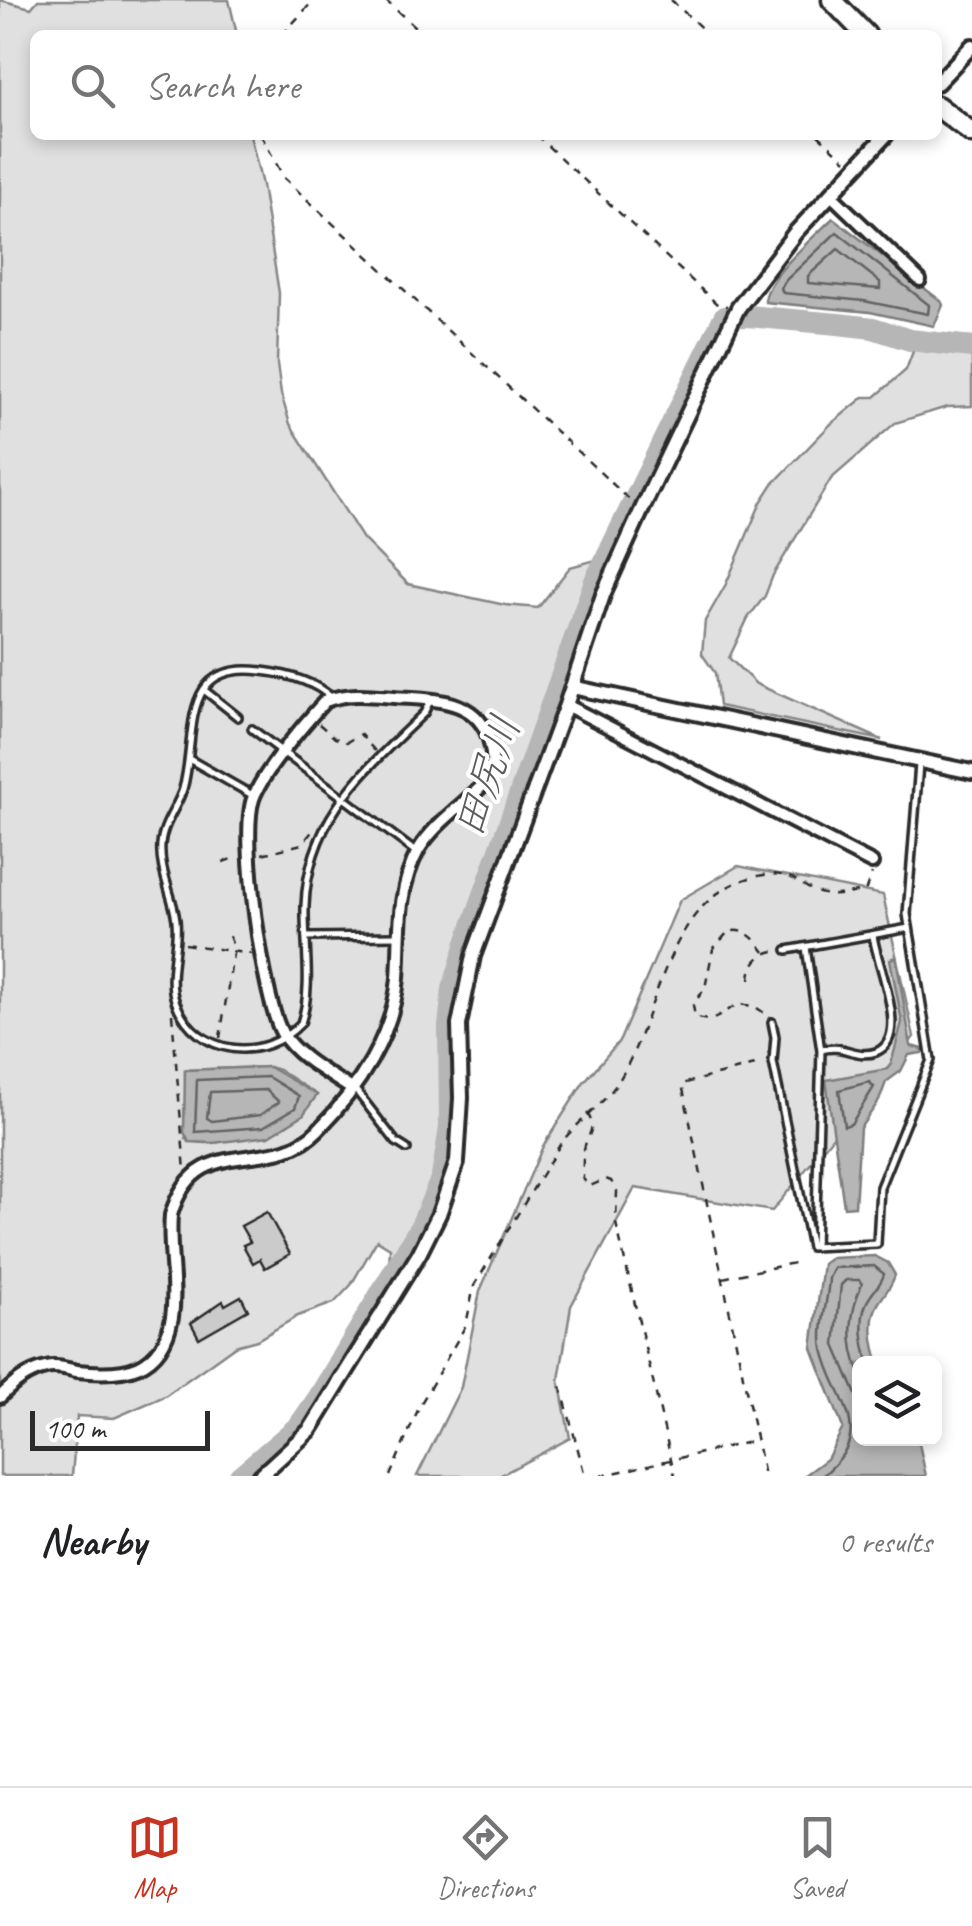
<!DOCTYPE html>
<meta charset="utf-8">
<style>
:root{--surface:#fff;--page:#f2f2f2;--text:#202124;--muted:#757577;--line:#e0e0e0;--accent:#c8321e}
body{margin:0;font-family:Caveat,"Klee One",sans-serif;background:var(--page);color:var(--text)}
.controls{position:absolute;right:30px;bottom:30px;display:grid;overflow:hidden;border-radius:15px;box-shadow:0 5px 15px #0003}
.controls button{width:90px;height:90px;display:grid;place-items:center;padding:0;border:0;border-bottom:2px solid var(--line);background:var(--surface);color:var(--text);font:50px sans-serif}
.scale{position:absolute;left:30px;bottom:25px;width:180px;box-sizing:border-box;padding-left:10px;border:5px solid #2b2b2b;border-top:0;font-size:28px;line-height:35px;white-space:nowrap;color:#2b2b2b;-webkit-text-stroke:8px #fff;paint-order:stroke}
.list{margin:0;padding:0;list-style:none}
h2{display:flex;justify-content:space-between;align-items:center;height:130px;margin:0;padding:0 40px;font-size:42px}
h2 small{font-size:32px;font-weight:400;color:var(--muted)}
.icon{flex:none;width:55px;height:55px;fill:none;stroke:currentColor;stroke-width:2;stroke-linecap:round;stroke-linejoin:round}
.map{position:relative;flex:none;width:972px;height:1476px;overflow:hidden}
.search{position:absolute;background:var(--surface);box-shadow:0 5px 15px #0003;left:30px;right:30px;top:30px;height:110px;display:flex;align-items:center;gap:25px;box-sizing:border-box;padding:0 35px;border-radius:15px;color:var(--muted);font-size:38px}
.sheet{height:310px;background:var(--surface)}
nav{display:flex;justify-content:space-around;align-items:center;box-sizing:border-box;height:140px;border-top:2px solid var(--line);background:var(--surface);font-size:28px;color:var(--muted)}
nav a{display:grid;justify-items:center;gap:5px}
nav .on{color:var(--accent)}
.map>svg:first-child{display:block}
</style>
<div class="map">
<svg width="972" height="1476" viewBox="0 0 972 1476">
<rect width="100%" height="100%" fill="#fff"/>
<filter id="ink" filterUnits="userSpaceOnUse"><feTurbulence type="fractalNoise" baseFrequency=".01" numOctaves="2"/><feDisplacementMap in="SourceGraphic" scale="20" xChannelSelector="R" yChannelSelector="G"/><feConvolveMatrix kernelMatrix="1 2 1 2 8 2 1 2 1" color-interpolation-filters="sRGB"/></filter>
<g filter="url(#ink)">
<!-- green -->
<g fill="#e0e0e0" stroke="#868686" stroke-width="2.5" fill-rule="evenodd">
<path d="M0 0 31 8 38 0H229L237 35H35V135H250L262 185 279 293 277 364 281 394 290 424 363 539 408 584 505 605 538 608 570 567 610 556C576 641 547 726 516 812 495 871 471 930 456 992 446 1036 455 1083 454 1128 452 1199 406 1261 372 1321L360 1317 389 1267 390 1248 377 1240 351 1285 334 1303 298 1316 257 1340 235 1346 165 1396 114 1418 77 1416 72 1476H0ZM269 1067 279 1070 317 1095C284 1135 275 1134 226 1141 211 1143 201 1145 186 1139L185 1070Z"/>
<path d="M915 346 972 352V406L947 407 895 423 831 479 773 575 765 596 748 618 729 658 756 684 882 740 719 706 715 673 702 654 705 621 726 584 761 502 772 485 831 424 864 397H875L906 370Z"/>
<path d="M738 866 883 895 914 1037 772 1211 635 1188 571 1306 559 1380 570 1438 499 1476H417L461 1387 480 1291 543 1146 583 1083 620 1040 680 900Z"/>
</g>
<!-- water -->
<g fill="#b6b6b6" stroke="#7e7e7e" stroke-width="2.5">
<path d="M833 218 941 301 943 305 934 326 870 312 765 302C765 278 815 236 833 218Z"/>
<path d="M896 957 911 1046 923 1049 922 1053 909 1055 901 1071 886 1082 879 1101 860 1128 855 1206 844 1207 826 1080 887 1069 891 1064 902 1022 890 959Z"/>
<path d="M269 1067 317 1095 303 1115 269 1136 213 1143 189 1142 184 1132 185 1070Z"/>
<path d="M875 1256 888 1263 895 1275C891 1288 884 1294 878 1304 868 1321 873 1346 879 1363L860 1364V1438L918 1439 926 1476H804L827 1459 843 1428 812 1348 823 1264 831 1258Z"/>
</g>
<g fill="none" stroke-linecap="round" stroke-linejoin="round">
<!-- shore -->
<g stroke="#636363" stroke-width="2.5">
<path d="M837 232 929 305 928 314 864 301 783 293 781 288 786 280Z"/>
<path d="M838 249 880 282V289L808 283V276Z"/>
<path d="M268 1077 299 1096 295 1108 263 1127 195 1132 197 1080Z"/>
<path d="M869 1082 874 1087 851 1124 844 1126 839 1090Z"/>
<path d="M266 1090 279 1102 260 1115 212 1121 207 1118 210 1092Z"/>
<path d="M860 1374C847 1342 849 1314 862 1284L859 1280H846L841 1285 835 1345 860 1404"/>
<path d="M822 1476C880 1430 834 1401 823 1349 819 1327 828 1301 829 1278L834 1268 874 1266 884 1274C881 1286 871 1292 866 1304 859 1321 863 1346 869 1364"/>
</g>
<!-- river -->
<path stroke="#b6b6b6" stroke-width="22" d="M240 1476 299 1426 319 1397 421 1226 442 1177 450 1128 449 1027 453 989 467 943 595 581 724 317 747 316 838 324 873 328 910 340 972 347"/>
</g>
<!-- building -->
<g fill="#cbcbcb" stroke="#2b2b2b" stroke-width="2.5">
<path d="M267 1212 290 1254 265 1268 260 1259 253 1263 243 1245 250 1242 241 1226Z"/>
<path d="M241 1296 248 1310 199 1338 191 1323 223 1301 225 1305Z"/>
</g>
<g fill="none" stroke-linecap="round" stroke-linejoin="round">
<!-- service casing -->
<g stroke="#2b2b2b" stroke-width="12">
<g id="service">
<path d="M204 690 238 717"/>
<path d="M332 698C314 681 287 674 262 671 177 660 198 736 183 789 177 808 162 825 161 845 159 871 173 895 176 920 179 947 166 977 176 1003 197 1057 264 1063 301 1023 313 988 304 943 305 906 308 817 366 770 424 713L429 703"/>
<path d="M252 729 417 853"/>
<path d="M189 759 254 796"/>
<path d="M306 937 398 936"/>
<path d="M806 947 821 1051 815 1247"/>
<path d="M787 950 909 928"/>
<path d="M772 1022 775 1037 773 1062 811 1247 877 1244 880 1187 931 1060 907 914 919 764"/>
<path d="M822 1050C841 1043 857 1059 876 1052 912 1038 876 964 873 935"/>
<path d="M354 1088 396 1142 407 1149"/>
</g>
</g>
<!-- minor casing -->
<g stroke="#2b2b2b" stroke-width="18">
<g id="minor">
<path d="M831 195 920 280"/>
<path d="M566 705 872 863"/>
<path d="M0 1397C13 1384 27 1372 46 1368 56 1365 67 1369 77 1371 124 1376 162 1372 172 1317 177 1284 168 1249 171 1215 196 1128 271 1179 318 1130 358 1089 393 1036 398 978 401 934 396 892 418 851 433 824 466 803 487 781 493 767 494 758 490 743 479 697 433 700 394 697 370 695 348 692 325 701 305 723 262 773 253 799 240 836 263 999 282 1033 297 1058 330 1074 353 1090"/>
</g>
</g>
<!-- tertiary casing -->
<g stroke="#2b2b2b" stroke-width="20">
<g id="tertiary">
<path d="M937 83 972 46"/>
<path d="M572 687 972 772"/>
<path d="M260 1476 310 1430 419 1254 439 1214 457 1162 461 1098 459 1025 473 956 566 705 603 595 643 507 738 308 795 233 886 135"/>
</g>
</g>
<!-- primary casing -->
<g stroke="#2b2b2b" stroke-width="25">
<g id="primary">
<path d="M832 0 866 35"/>
<path d="M937 106 972 133"/>
</g>
</g>
<!-- path -->
<g stroke="#2b2b2b" stroke-width="2.5" stroke-dasharray="8 8" stroke-linecap="butt">
<path d="M385 0 424 35"/>
<path d="M671 0 709 35"/>
<path d="M282 35 314 0"/>
<path d="M261 135 284 178 632 502"/>
<path d="M536 135 718 305 727 306"/>
<path d="M818 135 846 160"/>
<path d="M319 724 335 738 347 742 360 734 375 751"/>
<path d="M262 854 302 844 315 828"/>
<path d="M223 862 237 857"/>
<path d="M185 944 251 954"/>
<path d="M765 952C755 939 745 927 728 932L713 949 705 988 693 1005 695 1017C715 1025 722 1013 738 1004L754 1006 767 1015"/>
<path d="M750 979C751 960 763 951 781 950"/>
<path d="M172 1014 185 1171"/>
<path d="M220 1038 234 948 229 936"/>
<path d="M755 1065 682 1084 764 1476"/>
<path d="M587 1113C596 1126 590 1132 585 1145 582 1155 583 1169 583 1179L590 1186 606 1179 611 1181 617 1191 616 1223 675 1476"/>
<path d="M723 1278 794 1263"/>
<path d="M561 1386 585 1476"/>
<path d="M390 1476 420 1405 466 1325 474 1286 561 1143C578 1121 603 1105 618 1082 661 1014 664 895 758 876 799 868 797 891 829 895 841 896 855 893 866 889L872 874"/>
<path d="M600 1476 754 1441"/>
</g>
<!-- service -->
<use href="#service" stroke="#fff" stroke-width="5"/>
<!-- minor -->
<use href="#minor" stroke="#fff" stroke-width="10"/>
<!-- tertiary -->
<use href="#tertiary" stroke="#fff" stroke-width="12"/>
<!-- primary -->
<use href="#primary" stroke="#fff" stroke-width="18"/>
</g>
</g>
<g text-anchor="middle" stroke-width="8" stroke-linejoin="round" paint-order="stroke">
<!-- water labels -->
<g font-size="42" font-style="italic" fill="#5c5c5c" stroke="#fff">
<text transform="translate(486 776) rotate(-71)" y="15">田尻川</text>
</g>
</g>
</svg>
<div class="controls">
<button><svg class="icon" aria-label="layers" viewBox="0 0 24 24"><path d="M12 4l9 5-9 5-9-5zM3 14l9 5 9-5"/></svg></button>
</div>
<div class="scale">100 m</div>
<div class="search"><svg class="icon" aria-label="search" viewBox="0 0 24 24"><circle cx="10" cy="10" r="6"/><path d="M15 15l6 6"/></svg>Search here</div>
</div>
<section class="sheet">
<h2>Nearby<small>0 results</small></h2>
<ul class="list">
</ul>
</section>
<nav>
<a class="on"><svg class="icon" aria-label="map" viewBox="0 0 24 24"><path d="M3 6l6-2 6 2 6-2v14l-6 2-6-2-6 2zM9 4v14M15 6v14"/></svg>Map</a>
<a><svg class="icon" aria-label="directions" viewBox="0 0 24 24"><path d="M12 3l9 9-9 9-9-9zM9 14v-3h6M13 9l2 2-2 2"/></svg>Directions</a>
<a><svg class="icon" aria-label="saved" viewBox="0 0 24 24"><path d="M7 4h10v16l-5-4-5 4z"/></svg>Saved</a>
</nav>
